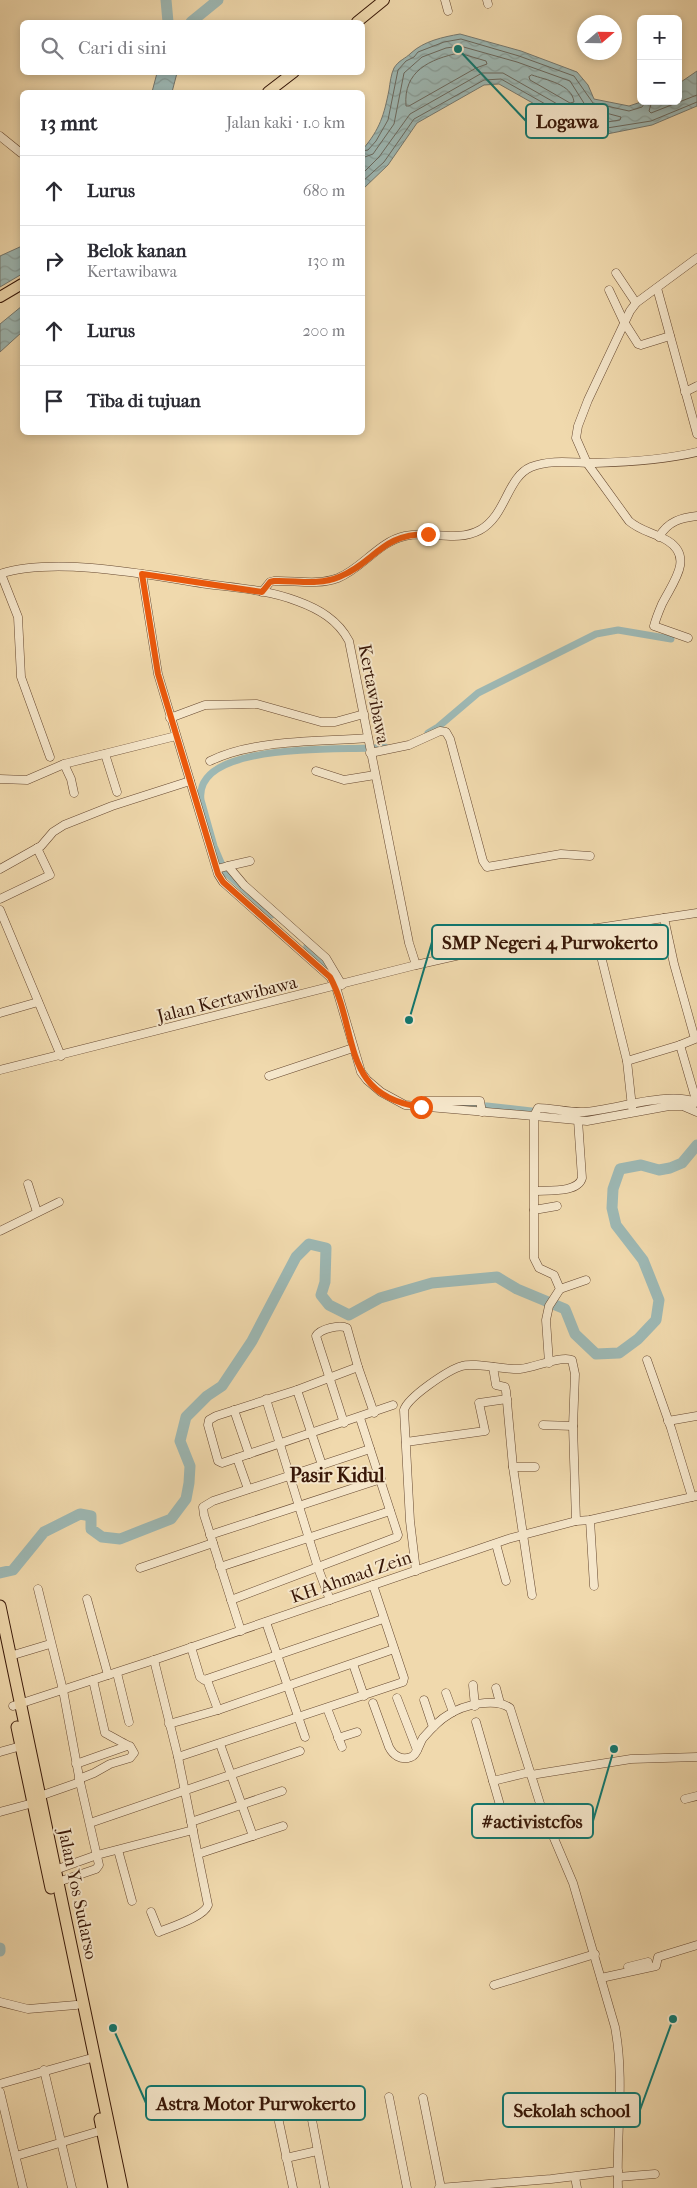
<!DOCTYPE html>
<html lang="id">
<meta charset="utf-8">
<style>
:root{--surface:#fff;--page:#f2f2f3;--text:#2b2b33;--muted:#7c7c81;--line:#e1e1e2}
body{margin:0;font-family:"IM FELL French Canon",serif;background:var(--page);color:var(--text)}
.controls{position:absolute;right:15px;top:15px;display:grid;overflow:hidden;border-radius:8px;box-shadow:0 2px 8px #0003}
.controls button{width:45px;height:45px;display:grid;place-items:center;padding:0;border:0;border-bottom:1px solid var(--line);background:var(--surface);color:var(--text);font:25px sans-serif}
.compass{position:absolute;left:577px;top:15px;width:45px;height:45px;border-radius:50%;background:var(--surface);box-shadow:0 2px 8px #0003;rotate:70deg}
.stop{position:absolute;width:15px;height:15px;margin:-11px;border:4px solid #ea580c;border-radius:50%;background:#fff}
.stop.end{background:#ea580c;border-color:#fff;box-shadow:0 1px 5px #0008}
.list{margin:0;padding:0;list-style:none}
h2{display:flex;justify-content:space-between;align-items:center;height:65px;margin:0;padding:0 20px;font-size:21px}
h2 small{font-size:16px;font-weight:400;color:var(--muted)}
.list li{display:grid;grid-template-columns:32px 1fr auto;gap:15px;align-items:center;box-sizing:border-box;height:70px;padding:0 20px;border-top:1px solid var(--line)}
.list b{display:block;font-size:19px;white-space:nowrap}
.list p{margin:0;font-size:16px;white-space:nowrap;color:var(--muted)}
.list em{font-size:16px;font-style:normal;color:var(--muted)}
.icon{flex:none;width:28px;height:28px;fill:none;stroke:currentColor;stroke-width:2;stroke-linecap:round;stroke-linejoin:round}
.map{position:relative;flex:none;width:697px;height:2188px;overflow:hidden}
.search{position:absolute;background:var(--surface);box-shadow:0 2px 8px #0003;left:20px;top:20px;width:345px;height:55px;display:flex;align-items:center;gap:12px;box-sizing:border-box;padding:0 18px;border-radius:8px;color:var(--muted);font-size:19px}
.panel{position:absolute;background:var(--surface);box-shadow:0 2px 8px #0003;left:20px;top:90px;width:345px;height:345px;border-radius:8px}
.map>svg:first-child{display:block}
</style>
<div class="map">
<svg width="697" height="2188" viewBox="0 0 697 2188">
<defs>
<pattern id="water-waves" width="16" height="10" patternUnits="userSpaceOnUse" patternTransform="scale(1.25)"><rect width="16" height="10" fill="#9db8b4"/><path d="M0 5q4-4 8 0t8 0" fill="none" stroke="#889d99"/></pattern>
</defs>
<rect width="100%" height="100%" fill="#f0d9ad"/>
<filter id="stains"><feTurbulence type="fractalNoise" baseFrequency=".004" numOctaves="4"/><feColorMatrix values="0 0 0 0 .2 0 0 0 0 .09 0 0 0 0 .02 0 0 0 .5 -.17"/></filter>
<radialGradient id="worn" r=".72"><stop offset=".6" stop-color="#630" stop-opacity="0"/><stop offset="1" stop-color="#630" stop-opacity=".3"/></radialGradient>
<!-- water -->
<g fill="url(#water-waves)" stroke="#75786f">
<path d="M460 34 521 51 577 72 588 85 594 99 629 106 644 101H678V84L697 71V106L652 125 607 134 568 123 499 84 484 85 417 123 388 165 363 189V149C380 129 384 115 389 90 390 83 391 74 394 68 399 60 405 59 411 53 424 41 443 37 460 34Z"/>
<path d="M157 73H177L172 92H152Z"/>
<path d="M22 246V274L0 287V256Z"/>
<path d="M22 306V332L0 352V324Z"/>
</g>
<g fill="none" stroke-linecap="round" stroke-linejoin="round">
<!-- shore -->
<g stroke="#6a685e" stroke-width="1">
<path d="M459 53 486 61 487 64 476 68 409 106H406C403 71 430 59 459 53Z"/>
<path d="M532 75C546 80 572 84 574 102L570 103 530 80 529 77Z"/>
<path d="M652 101 649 111 651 113 697 95"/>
<path d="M362 151 368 150 376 141 388 120 398 70 406 61 414 57 418 52 444 42 461 39 519 56 574 76 593 103 629 111 642 107 646 101"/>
<path d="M362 158 373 154 394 124 404 73 422 57 446 48 460 46 517 62 570 81 587 108 621 117 620 120 607 122 573 113 503 73H482L410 114 379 157 362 174"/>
<path d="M362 182 384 162 414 119 484 80 501 79 570 118 607 128 651 121 697 102"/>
</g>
<!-- canal -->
<g stroke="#9db8b4" stroke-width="7">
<path d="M428 733 438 727 478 693 596 634 618 630 671 639"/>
<path d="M272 915 225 872 214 846 201 800C193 739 348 752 385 747"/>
<path d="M307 946 330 967"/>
<path d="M443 1105 487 1106 566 1115"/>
<path d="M577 1115 593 1116 625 1108 665 1103"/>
</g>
<!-- river -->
<g stroke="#9db8b4" stroke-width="11">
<path d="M166 0 168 22"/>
<path d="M191 22 218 0"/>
<path d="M0 1573 13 1570 44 1532 80 1514 91 1516V1529L102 1537 120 1539 171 1519 186 1499 189 1483 190 1466 180 1441 186 1417 207 1396 222 1386 252 1341 296 1257 309 1244 326 1248 325 1282 321 1295 329 1305 349 1315 380 1298 432 1283 497 1277 517 1289 565 1309 575 1334 596 1354 619 1353 638 1339 656 1320 659 1300 643 1260 616 1225 612 1208 613 1189 620 1169 641 1165 659 1170 670 1168 682 1163 697 1145"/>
<path d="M0 1948V1951"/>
</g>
<!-- minor casing -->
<g stroke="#664830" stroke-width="9">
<g id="minor">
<path d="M445 0 448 11"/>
<path d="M487 0 488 4"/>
<path d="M0 136 21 153"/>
<path d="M616 273 636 303"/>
<path d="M657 288 697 434"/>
<path d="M609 290 624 322 638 344 641 345 670 336"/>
<path d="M685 392 697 386"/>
<path d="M659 537C668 521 681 518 697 516"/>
<path d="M0 574C55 556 149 575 207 584 237 588 269 590 297 601 319 609 338 620 349 641L409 943 416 965"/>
<path d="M1 574 18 617 21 677 50 757"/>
<path d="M142 574 158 674 218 874 223 882 330 977 336 987 361 1072 367 1080 381 1092 405 1105 534 1116V1258L539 1268 554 1275 560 1289 549 1306 546 1320 549 1363"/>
<path d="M262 592 270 582 274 581C295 580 316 586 338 578 363 568 378 542 405 536 430 530 456 543 480 530 506 516 507 477 531 467 551 459 574 463 595 463 629 462 664 460 697 452"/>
<path d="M688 638 654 626C656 618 659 611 662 604 671 585 695 558 668 541 655 533 640 531 629 521L587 463 576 438 578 426 588 400 630 311 636 303 697 258"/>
<path d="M170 718 205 705 257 704 321 722H335L364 714"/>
<path d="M370 753 409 745 440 731 446 732 450 739 483 861 487 867 561 854 590 856"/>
<path d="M105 754 117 792"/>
<path d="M210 761C254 739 321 742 368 738"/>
<path d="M64 764 71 779 74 793"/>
<path d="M316 771 344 780 375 775"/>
<path d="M0 779 27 780 64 764 176 736"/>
<path d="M228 866 250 861"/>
<path d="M0 869 41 846 53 832 64 825 112 806 190 781"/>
<path d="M217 869 228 866 244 885 326 958 342 985"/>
<path d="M0 899 50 875 37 848"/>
<path d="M0 910 61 1056"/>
<path d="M664 918 674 964 695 1039 680 1045 696 1100 693 1105"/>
<path d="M594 928 627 1061 632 1107"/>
<path d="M0 1013 38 1002"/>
<path d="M627 1061 680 1045"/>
<path d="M0 1070 416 965 504 945 545 936 697 913"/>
<path d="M269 1076 353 1048"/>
<path d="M695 1102C668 1091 614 1110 584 1112 569 1113 553 1108 538 1108L534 1116 587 1121 669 1106H683L697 1112"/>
<path d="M421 1107 425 1101H480L482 1112"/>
<path d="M28 1184 37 1212"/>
<path d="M535 1191C548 1190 578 1193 582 1178L578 1120"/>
<path d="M534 1210 557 1206"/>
<path d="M0 1231 59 1202"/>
<path d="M560 1289 586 1280"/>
<path d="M647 1360 671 1428 692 1497"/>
<path d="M358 1367 297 1390 216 1416 209 1420 208 1425 218 1461 222 1463 393 1405"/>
<path d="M493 1367 496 1385 505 1387 506 1391 513 1467"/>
<path d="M297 1390 322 1465"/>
<path d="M266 1399 318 1568 330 1600"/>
<path d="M234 1410 249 1454"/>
<path d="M668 1421 697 1416"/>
<path d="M344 1423 316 1336C320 1329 340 1324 347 1328L358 1367 374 1413"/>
<path d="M543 1425 573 1426"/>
<path d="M406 1442 485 1431 479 1403 507 1399"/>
<path d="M237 1458 248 1489"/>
<path d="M590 1520 594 1586"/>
<path d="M210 1535 381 1479"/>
<path d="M496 1544 506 1581"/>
<path d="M220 1567 390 1511"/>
<path d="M140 1568 213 1543"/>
<path d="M416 1571 410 1521 404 1410C408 1397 448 1370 462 1366 473 1362 505 1370 520 1369 533 1368 562 1355 572 1360L575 1374 573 1426 576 1521"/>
<path d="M38 1589 63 1690 80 1782 40 1796"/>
<path d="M532 1595 513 1467H535"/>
<path d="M87 1599 108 1675"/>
<path d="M231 1600 397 1537 398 1535 360 1418"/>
<path d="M266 1622 305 1737"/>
<path d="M241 1631 204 1515 203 1507 213 1501 370 1449"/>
<path d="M191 1647 200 1677 204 1680 383 1619"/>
<path d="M10 1656 50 1644"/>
<path d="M353 1664 364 1696"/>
<path d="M117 1673 129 1722"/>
<path d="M207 1680 218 1710"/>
<path d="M473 1685 475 1706"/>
<path d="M496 1688 500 1703"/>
<path d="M446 1693 453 1712"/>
<path d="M397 1698 417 1750"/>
<path d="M424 1700 433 1727"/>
<path d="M373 1703 389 1747C393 1755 401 1761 411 1757 417 1755 419 1744 423 1738 430 1730 439 1720 448 1715 463 1705 495 1697 510 1708L542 1810 573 1883 615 2027C625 2080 616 2135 618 2188"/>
<path d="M13 1706 154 1660 508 1539 576 1521 590 1520 697 1496"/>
<path d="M327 1708 342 1747"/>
<path d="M476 1722 493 1781 530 1772"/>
<path d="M169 1724 218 1710 394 1649"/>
<path d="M338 1738 357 1732"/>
<path d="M220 1744 253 1836"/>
<path d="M0 1752 21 1746"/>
<path d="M178 1757 403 1682 404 1678 373 1585"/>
<path d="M76 1764 127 1746"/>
<path d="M531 1775 631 1759 697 1757"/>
<path d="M79 1779 94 1773 110 1764 130 1758 134 1753 130 1746C128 1746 107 1734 105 1733L93 1680"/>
<path d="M493 1781 502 1812"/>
<path d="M685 1799 697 1796"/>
<path d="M0 1812 33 1803"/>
<path d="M191 1822 282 1791"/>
<path d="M90 1823 300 1751"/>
<path d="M118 1850 132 1901"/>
<path d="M198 1854 283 1826"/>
<path d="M55 1870 97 1855 193 1830"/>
<path d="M58 1882 96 1869 99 1865 80 1782"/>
<path d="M151 1912 159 1932C171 1927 204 1917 208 1905L178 1757 154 1660"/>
<path d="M628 1967 648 1962"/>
<path d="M601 1978 656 1966 658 1957 697 1945"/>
<path d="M494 1985 595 1954"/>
<path d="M0 2002 28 2009 76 2005"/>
<path d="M44 2070 72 2188"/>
<path d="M0 2084 88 2059"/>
<path d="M0 2092 23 2188"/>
<path d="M389 2097 407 2188"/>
<path d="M423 2098 441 2188"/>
<path d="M308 2099 325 2188"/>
<path d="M279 2122 293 2188"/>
<path d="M16 2156 103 2130"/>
<path d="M286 2158 317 2151"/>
<path d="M575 2177 577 2188"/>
<path d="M618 2177 655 2174"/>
<path d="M439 2188 551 2179 618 2171"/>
</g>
</g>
<!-- major casing -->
<g stroke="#381707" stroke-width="12">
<g id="major">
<path d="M357 22 384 0"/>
<path d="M268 92 294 72"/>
<path d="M0 297 22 284"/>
</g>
</g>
<!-- highway casing -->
<g stroke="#381707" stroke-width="13">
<g id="highway">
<path d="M0 1606 122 2188"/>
<path d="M17 1727 51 1888"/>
<path d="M100 2119 114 2188"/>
</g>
</g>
<!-- minor -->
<use href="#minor" stroke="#f5e6ca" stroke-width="8"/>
<!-- major -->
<use href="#major" stroke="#f0d9ad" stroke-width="10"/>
<!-- highway -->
<use href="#highway" stroke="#f0d9ad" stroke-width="11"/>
</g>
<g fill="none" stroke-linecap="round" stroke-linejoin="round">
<!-- route -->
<path stroke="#ea580c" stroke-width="6" d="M421 1107C340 1096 359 1031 330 977L223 882 218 874 158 674 142 574 262 592 270 582 274 581C296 580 317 586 339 577 376 562 380 534 428 534"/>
</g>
<g text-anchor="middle" stroke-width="4" stroke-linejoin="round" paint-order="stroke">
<!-- street labels -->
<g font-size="18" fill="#381707" stroke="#f5e6ca">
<text transform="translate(374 694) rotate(79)" y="6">Kertawibawa</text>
<text transform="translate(227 999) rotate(-14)" y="6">Jalan Kertawibawa</text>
<text transform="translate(351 1577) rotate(-19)" y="6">KH Ahmad Zein</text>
<text transform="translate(78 1894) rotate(78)" y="6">Jalan Yos Sudarso</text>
</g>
<!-- quarter labels -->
<g font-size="20" font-weight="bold" fill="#381707" stroke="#f5e6ca">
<text x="337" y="1482">Pasir Kidul</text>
</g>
</g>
<!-- callouts -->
<path fill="none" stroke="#0f766e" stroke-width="2" d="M458 49L526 121M409 1020L432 942M614 1749L593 1821M113 2028L146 2103M673 2019L640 2110"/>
<g fill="#0f766e" stroke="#f5e6ca" stroke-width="2">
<circle cx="458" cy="49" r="5"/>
<circle cx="409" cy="1020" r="5"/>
<circle cx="614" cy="1749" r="5"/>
<circle cx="113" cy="2028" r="5"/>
<circle cx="673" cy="2019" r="5"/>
</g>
<g fill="#f5e6ca" stroke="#0f766e" stroke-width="2">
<rect x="526" y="104" width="82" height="34" rx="5"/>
<rect x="432" y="925" width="236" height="34" rx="5"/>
<rect x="472" y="1804" width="121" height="34" rx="5"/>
<rect x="146" y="2086" width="219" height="34" rx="5"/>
<rect x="503" y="2093" width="137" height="34" rx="5"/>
</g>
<g font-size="19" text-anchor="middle" font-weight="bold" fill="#381707">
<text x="567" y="128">Logawa</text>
<text x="550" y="949">SMP Negeri 4 Purwokerto</text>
<text x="532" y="1828">#activistcfos</text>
<text x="256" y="2110">Astra Motor Purwokerto</text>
<text x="572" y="2117">Sekolah school</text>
</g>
<rect width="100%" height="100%" filter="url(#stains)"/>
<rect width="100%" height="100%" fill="url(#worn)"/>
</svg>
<div class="controls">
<button>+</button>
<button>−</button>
</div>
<svg class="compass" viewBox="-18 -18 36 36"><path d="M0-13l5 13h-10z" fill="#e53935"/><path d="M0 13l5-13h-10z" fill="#7c7c81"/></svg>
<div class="stop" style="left:421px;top:1107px"></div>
<div class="stop end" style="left:428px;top:534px"></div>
<div class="search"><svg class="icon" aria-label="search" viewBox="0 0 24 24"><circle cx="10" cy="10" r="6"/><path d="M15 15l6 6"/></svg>Cari di sini</div>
<section class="panel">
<h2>13 mnt<small>Jalan kaki · 1.0 km</small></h2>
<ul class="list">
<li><svg class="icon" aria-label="ahead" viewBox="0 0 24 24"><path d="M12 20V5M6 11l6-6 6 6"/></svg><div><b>Lurus</b></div><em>680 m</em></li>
<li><svg class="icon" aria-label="right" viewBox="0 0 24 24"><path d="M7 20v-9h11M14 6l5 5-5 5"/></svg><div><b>Belok kanan</b><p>Kertawibawa</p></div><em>130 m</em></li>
<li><svg class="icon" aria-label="ahead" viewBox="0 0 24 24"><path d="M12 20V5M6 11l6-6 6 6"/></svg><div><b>Lurus</b></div><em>200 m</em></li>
<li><svg class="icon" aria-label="arrive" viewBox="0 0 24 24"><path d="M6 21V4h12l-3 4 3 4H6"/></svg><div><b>Tiba di tujuan</b></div></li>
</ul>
</section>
</div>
